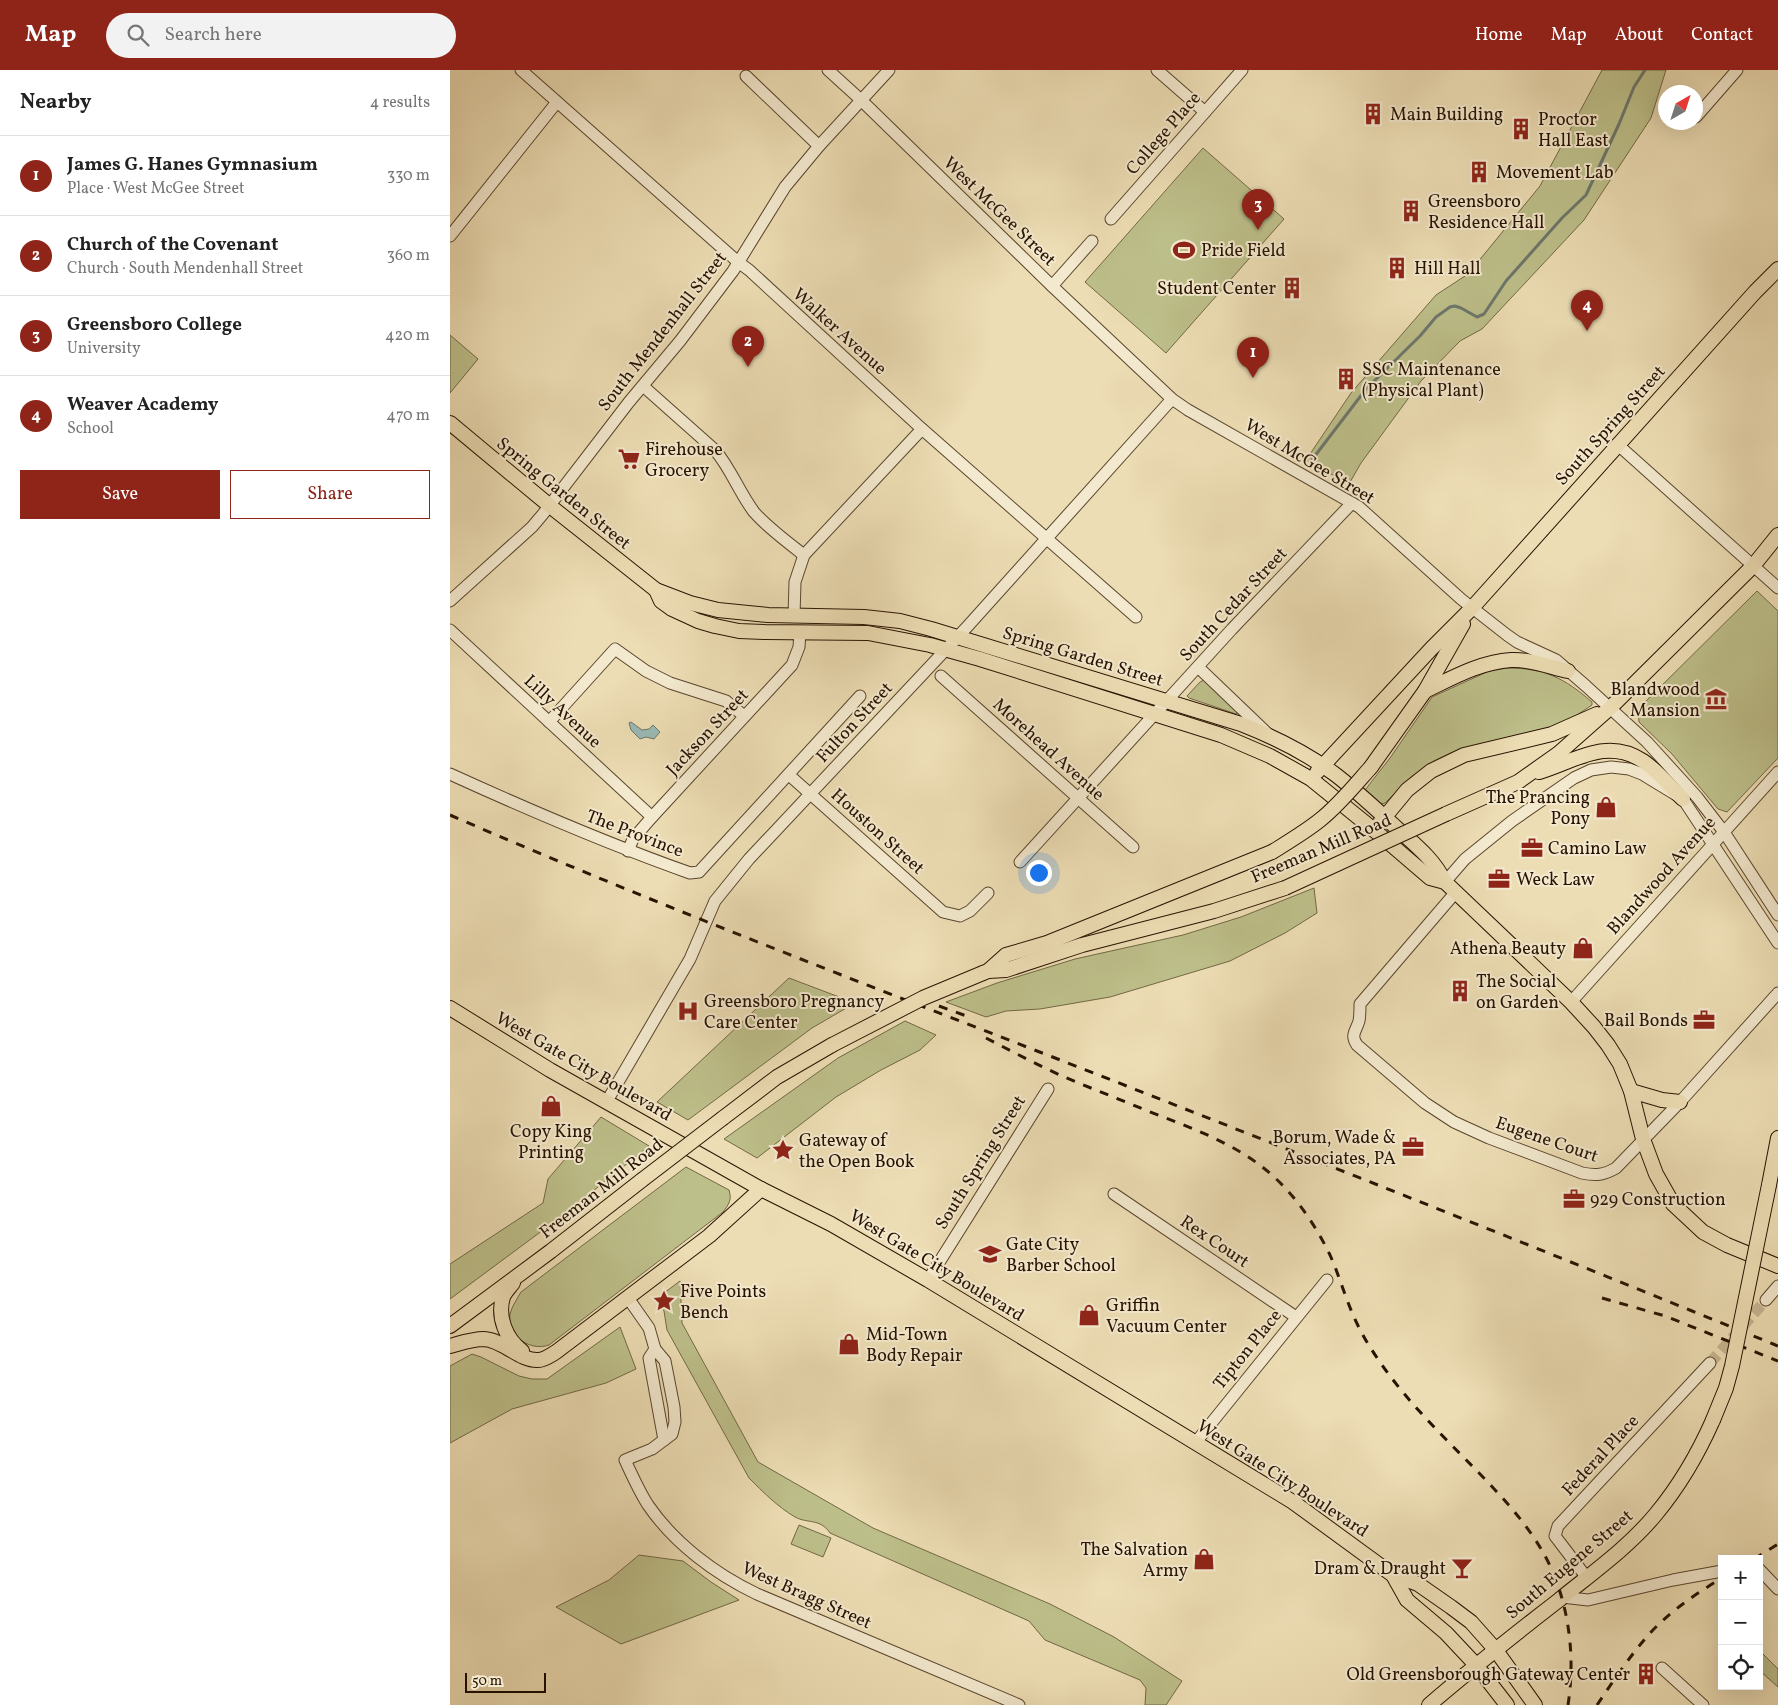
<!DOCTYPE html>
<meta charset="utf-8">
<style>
:root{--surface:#fff;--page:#f2f2f2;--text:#222;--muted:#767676;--line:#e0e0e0;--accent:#8f2418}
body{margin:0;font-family:Vollkorn,serif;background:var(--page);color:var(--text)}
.controls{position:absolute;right:15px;bottom:15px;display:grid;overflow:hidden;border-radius:0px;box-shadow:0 5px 20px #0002}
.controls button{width:45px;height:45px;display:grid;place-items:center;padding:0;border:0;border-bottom:1px solid var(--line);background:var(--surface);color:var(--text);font:25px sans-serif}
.compass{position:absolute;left:1208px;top:15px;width:45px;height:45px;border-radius:50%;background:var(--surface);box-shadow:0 5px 20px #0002;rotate:39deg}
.scale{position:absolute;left:15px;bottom:12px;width:81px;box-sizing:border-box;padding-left:5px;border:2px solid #281200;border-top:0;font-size:14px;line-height:18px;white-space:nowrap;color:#281200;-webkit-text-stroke:4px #f3e9ce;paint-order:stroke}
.you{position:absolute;left:588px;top:802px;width:18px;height:18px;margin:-12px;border:4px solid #fff;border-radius:50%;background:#1a73e8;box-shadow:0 0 0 8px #1a73e833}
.badge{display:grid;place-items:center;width:32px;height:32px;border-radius:50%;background:var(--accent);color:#fff;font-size:16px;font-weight:700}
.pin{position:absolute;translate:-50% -41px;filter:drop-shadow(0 1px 2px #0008)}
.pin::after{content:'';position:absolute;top:26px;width:18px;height:15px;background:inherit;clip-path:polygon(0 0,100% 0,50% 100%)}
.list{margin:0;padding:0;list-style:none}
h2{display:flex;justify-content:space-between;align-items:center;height:65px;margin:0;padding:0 20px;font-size:21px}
h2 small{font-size:16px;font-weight:400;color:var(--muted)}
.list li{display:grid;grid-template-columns:32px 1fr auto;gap:15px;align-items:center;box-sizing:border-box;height:80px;padding:0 20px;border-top:1px solid var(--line)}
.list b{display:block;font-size:19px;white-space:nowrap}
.list p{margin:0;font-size:16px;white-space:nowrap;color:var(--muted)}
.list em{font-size:16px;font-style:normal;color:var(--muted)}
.actions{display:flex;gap:10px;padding:15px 20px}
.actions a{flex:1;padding:11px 0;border:1px solid var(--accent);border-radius:0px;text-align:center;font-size:18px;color:var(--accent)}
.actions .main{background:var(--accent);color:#fff}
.icon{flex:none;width:28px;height:28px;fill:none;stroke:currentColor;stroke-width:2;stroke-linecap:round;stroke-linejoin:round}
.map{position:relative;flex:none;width:1328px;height:1635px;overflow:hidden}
header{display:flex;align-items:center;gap:30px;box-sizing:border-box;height:70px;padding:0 25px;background:var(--accent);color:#fff}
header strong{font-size:24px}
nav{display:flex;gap:28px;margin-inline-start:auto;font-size:18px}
.search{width:350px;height:45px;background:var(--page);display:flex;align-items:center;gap:12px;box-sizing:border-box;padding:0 18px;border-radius:28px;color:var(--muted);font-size:19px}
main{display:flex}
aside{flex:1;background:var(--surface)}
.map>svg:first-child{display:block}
</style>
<header>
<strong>Map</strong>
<div class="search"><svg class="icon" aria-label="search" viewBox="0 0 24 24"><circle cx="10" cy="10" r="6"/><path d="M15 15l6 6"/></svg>Search here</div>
<nav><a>Home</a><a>Map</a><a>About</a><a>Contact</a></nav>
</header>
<main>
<aside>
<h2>Nearby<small>4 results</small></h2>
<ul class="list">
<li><span class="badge">1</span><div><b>James G. Hanes Gymnasium</b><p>Place · West McGee Street</p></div><em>330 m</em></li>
<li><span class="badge">2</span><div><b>Church of the Covenant</b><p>Church · South Mendenhall Street</p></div><em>360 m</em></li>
<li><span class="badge">3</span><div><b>Greensboro College</b><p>University</p></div><em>420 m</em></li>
<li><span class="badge">4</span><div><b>Weaver Academy</b><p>School</p></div><em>470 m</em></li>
</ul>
<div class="actions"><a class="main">Save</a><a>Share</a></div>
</aside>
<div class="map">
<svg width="1328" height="1635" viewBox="0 0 1328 1635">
<rect width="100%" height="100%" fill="#edddb4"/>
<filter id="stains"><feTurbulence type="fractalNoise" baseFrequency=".004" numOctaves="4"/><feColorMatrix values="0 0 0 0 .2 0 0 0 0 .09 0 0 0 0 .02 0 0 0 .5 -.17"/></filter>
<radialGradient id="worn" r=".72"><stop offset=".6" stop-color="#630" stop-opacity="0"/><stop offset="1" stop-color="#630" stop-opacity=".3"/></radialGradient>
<!-- green -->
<g fill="#bdbf8a" stroke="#726845">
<path d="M1152 0H1216L1201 48 1134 150 1032 259 1010 271 971 311 911 393 899 414 856 390 901 323 986 225 1018 204 1090 116Z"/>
<path d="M753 78 834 149 716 283 635 212Z"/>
<path d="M0 265 28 289 0 323Z"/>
<path d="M1307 521 1328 541V688L1277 742 1268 739 1222 684 1189 652 1188 639Z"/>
<path d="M1057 598C1095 598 1114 608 1142 632V635L1112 655 1003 682 984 691 961 707 935 733 931 734 915 720 940 688 982 627 1039 601Z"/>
<path d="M754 610 788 642 786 644 739 628 737 626 750 612Z"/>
<path d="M864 818 867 843 835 863 780 891 660 927 590 939 556 941 536 947 496 932 547 913 625 889 733 865 791 847Z"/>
<path d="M339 908 405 933 362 958 238 1050 207 1032Z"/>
<path d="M455 951 486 965 470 980 431 1000 386 1027 307 1088 274 1069 388 988Z"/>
<path d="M151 1047 199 1076 112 1146 0 1229V1194L93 1133 98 1109Z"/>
<path d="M236 1097 279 1120C282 1130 279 1134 273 1142L99 1275C79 1282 57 1265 60 1244 62 1236 67 1229 71 1222Z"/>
<path d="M230 1211 232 1253 308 1392 423 1458 600 1534 664 1567 732 1611 716 1635H695L696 1618 690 1610 595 1570 579 1551 380 1463C370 1448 358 1454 345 1447 328 1437 313 1422 299 1408L217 1260 214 1241 206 1229Z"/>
<path d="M170 1257 186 1299 156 1313 62 1339 0 1373V1296L22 1284 31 1287 69 1306 82 1309H97Z"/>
<path d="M349 1455 381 1468 373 1487 341 1474Z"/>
<path d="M189 1485 233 1491 261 1512 289 1530 171 1574 106 1537 159 1510Z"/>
<path d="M1309 1580 1328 1599V1617L1309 1600Z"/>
</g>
<!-- water -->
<path fill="#9bbab6" stroke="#6d776d" d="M181 652 192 660 199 659 203 655 210 662 204 669 196 667 190 669 181 660 179 653Z"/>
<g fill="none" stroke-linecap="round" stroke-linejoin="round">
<!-- stream -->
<path stroke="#6d776d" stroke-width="3" d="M861 391 916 319 970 266 986 247 1000 237 1005 236 1011 238 1027 247 1034 244 1056 211 1112 148 1136 125 1169 54 1184 17 1195 0"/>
<!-- minor-tunnel -->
<path stroke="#c6b490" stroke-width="11" stroke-dasharray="11 5.5" stroke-linecap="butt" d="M1260 1293 1316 1230"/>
<!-- minor casing -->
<g stroke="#59452d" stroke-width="13">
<g id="minor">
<path d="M71 0 288 192 299 200 472 359 686 547"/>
<path d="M378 0 411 30 602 216 722 329 738 340 909 437 1011 529 1057 565 1067 572 1106 590 1136 616 1197 672 1247 727 1274 762 1328 845"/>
<path d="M707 0 755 42"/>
<path d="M296 6 369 76"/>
<path d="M1246 47 1287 0"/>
<path d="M661 149 792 0"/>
<path d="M0 166 107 32"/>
<path d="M602 216 642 171"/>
<path d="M193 316 265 380C281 399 289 422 304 442 318 458 337 472 354 485"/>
<path d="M1167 374 1328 518"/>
<path d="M0 531 82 457 93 444 179 332 230 271 283 201 335 117 369 76 439 0"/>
<path d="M344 546 345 512 354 485 472 359"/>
<path d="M0 560 202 747"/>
<path d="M748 597 818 664"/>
<path d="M491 606 683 777"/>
<path d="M99 652 165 579 196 601 220 613 276 631 294 646"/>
<path d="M0 704C79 740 158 774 240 803L249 802 410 626"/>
<path d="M339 705 493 842 510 846 520 841 538 823"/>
<path d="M178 781 183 769 202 747 342 595 349 577 350 562"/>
<path d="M570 792 782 559 902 433"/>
<path d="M995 812 1015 789 1062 751 1124 708 1141 700 1161 697 1179 699 1192 704 1233 729 1328 873"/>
<path d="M1005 823 910 934C910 939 910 946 909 951 906 961 900 965 907 975L975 1033 1004 1052 1039 1068 1132 1103C1146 1106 1154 1105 1166 1098L1230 1032 1328 923"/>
<path d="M1121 932 1328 702"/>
<path d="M157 1031 240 889 265 831 299 789 517 557 722 329"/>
<path d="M664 1124 846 1247"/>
<path d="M478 1210 598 1019"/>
<path d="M178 1228 199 1258 205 1279 215 1291 224 1337 225 1352 222 1364 202 1379 175 1390C182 1405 189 1421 198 1435 224 1473 265 1504 307 1524L569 1635"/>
<path d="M1316 1230 1328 1216"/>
<path d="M205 1279 199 1288 214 1370"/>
<path d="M746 1372 877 1210"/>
<path d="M1309 1499 1328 1519"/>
<path d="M1137 1508 1105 1466 1108 1456 1260 1293"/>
<path d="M1112 1527 1138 1530 1223 1510 1272 1501"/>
<path d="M1212 1598 1253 1635"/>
</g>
</g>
<!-- major casing -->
<g stroke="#281200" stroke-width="16">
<g id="major">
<path d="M0 353 100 436 206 520 240 533 268 540 318 545 414 547 450 551 481 559 791 654C824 667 858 684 886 705 908 722 929 742 950 761 968 777 984 790 995 812L1121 932 1144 957 1158 975 1170 994 1181 1021 1193 1069 1206 1104 1223 1134 1253 1162 1277 1175 1328 1196"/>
<path d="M206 520 211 531 222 539 248 551 265 556 289 561 315 562 418 563 480 575 530 589 771 665 820 686 861 709 924 760 980 808 995 812"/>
<path d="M975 621C1002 608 1030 592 1061 590 1080 589 1100 597 1118 601"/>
<path d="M921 697 975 621 1013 554"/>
<path d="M867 702 981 579 1022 538 1305 222 1328 199"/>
<path d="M1089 702C1125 691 1157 667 1193 691 1208 701 1220 717 1233 729"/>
<path d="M996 744 1068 712 1109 683 1161 637 1303 496 1328 465"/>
<path d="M929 754 957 720 981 701 1014 685 1102 664 1147 644"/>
<path d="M538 901 556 900 632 875 764 841 835 818"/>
<path d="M533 903 538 901 556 885 597 873 822 782"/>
<path d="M0 938 100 1000 311 1119 381 1154 478 1210 843 1432 943 1505 968 1514 1001 1537 1021 1552 1045 1579 1085 1635"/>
<path d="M1181 1021 1212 1030 1230 1032"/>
<path d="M273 1048 327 1007 382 975"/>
<path d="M1319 1115 1328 1068"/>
<path d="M63 1213C60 1217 55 1222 53 1227 47 1247 56 1269 72 1281"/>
<path d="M0 1256 101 1181 192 1110"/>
<path d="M0 1276C11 1273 22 1269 34 1269 53 1270 70 1291 88 1290 94 1290 101 1285 106 1282L259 1166 311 1119"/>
<path d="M943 1505 957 1530 996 1563 1026 1595 1057 1635"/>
<path d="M979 1635C1021 1599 1065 1564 1109 1530 1142 1503 1179 1477 1206 1444 1230 1415 1248 1384 1263 1350"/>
</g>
</g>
<!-- minor -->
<use href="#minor" stroke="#f3e9ce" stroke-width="11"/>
<!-- major -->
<use href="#major" stroke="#edddb4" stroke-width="14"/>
<!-- rail -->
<g stroke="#281200" stroke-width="3" stroke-dasharray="9 9" stroke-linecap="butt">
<path d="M0 745C198 831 399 908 600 986 843 1081 1086 1177 1328 1276"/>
<path d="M489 936 522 948"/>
<path d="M536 968C561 981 586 994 612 1006 635 1016 659 1025 683 1035 724 1052 770 1066 807 1093 839 1116 863 1150 880 1185 889 1205 895 1227 904 1247 911 1263 920 1278 930 1292 958 1333 994 1367 1028 1402 1057 1432 1085 1462 1102 1500 1120 1542 1125 1590 1118 1635"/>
<path d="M1152 1228 1215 1246 1328 1291"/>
<path d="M1304 1489 1328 1474"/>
<path d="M1147 1635C1164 1610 1181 1584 1202 1561 1222 1540 1247 1523 1272 1508"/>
</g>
<!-- major-bridge casing -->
<g stroke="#281200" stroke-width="16" stroke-linecap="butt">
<g id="major-bridge">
<path d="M822 782C838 772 855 762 870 750 889 735 905 715 921 697"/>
<path d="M835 818 996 744"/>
<path d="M382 975 473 928 533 903"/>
<path d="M192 1110 273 1048"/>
<path d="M1263 1350 1276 1318 1282 1296 1319 1115"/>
</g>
</g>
<!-- major-bridge -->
<use href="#major-bridge" stroke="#edddb4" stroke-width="14"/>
</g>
<!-- icons -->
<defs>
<g id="building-bare" transform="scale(1.725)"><path d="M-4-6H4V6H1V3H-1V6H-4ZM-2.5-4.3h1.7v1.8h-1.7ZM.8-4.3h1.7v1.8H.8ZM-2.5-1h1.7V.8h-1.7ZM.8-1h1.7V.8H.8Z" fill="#8f2418" stroke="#f3e9ce" stroke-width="2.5" paint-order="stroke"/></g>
<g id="stadium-bare" transform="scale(1.725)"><path d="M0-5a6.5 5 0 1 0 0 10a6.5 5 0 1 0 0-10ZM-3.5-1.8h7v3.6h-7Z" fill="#8f2418" stroke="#f3e9ce" stroke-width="2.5" paint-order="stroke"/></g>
<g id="supermarket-bare" transform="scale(1.725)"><path d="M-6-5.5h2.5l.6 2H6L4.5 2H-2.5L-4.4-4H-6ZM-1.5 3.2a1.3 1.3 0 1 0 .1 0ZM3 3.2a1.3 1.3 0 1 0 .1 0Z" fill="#8f2418" stroke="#f3e9ce" stroke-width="2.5" paint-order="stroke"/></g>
<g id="museum-bare" transform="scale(1.725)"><path d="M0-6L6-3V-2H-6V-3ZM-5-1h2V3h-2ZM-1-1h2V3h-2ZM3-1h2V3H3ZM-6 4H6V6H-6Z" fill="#8f2418" stroke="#f3e9ce" stroke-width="2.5" paint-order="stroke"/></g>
<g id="shop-bare" transform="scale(1.725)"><path d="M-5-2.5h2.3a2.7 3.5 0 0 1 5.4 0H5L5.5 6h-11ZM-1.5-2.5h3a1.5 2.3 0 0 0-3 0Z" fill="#8f2418" stroke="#f3e9ce" stroke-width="2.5" paint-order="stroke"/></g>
<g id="office-bare" transform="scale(1.725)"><path d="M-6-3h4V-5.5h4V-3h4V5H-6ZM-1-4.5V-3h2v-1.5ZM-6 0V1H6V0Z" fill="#8f2418" stroke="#f3e9ce" stroke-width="2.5" paint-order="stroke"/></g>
<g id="hospital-bare" transform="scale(1.725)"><path d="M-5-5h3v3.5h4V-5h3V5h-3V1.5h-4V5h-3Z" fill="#8f2418" stroke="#f3e9ce" stroke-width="2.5" paint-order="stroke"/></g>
<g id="sight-bare" transform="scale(1.725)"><path d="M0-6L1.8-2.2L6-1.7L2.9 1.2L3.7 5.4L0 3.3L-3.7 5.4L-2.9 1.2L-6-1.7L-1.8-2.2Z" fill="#8f2418" stroke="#f3e9ce" stroke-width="2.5" paint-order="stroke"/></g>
<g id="school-bare" transform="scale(1.725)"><path d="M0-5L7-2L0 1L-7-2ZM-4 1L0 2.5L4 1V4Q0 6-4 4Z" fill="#8f2418" stroke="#f3e9ce" stroke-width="2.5" paint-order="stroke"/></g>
<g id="bar-bare" transform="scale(1.725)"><path d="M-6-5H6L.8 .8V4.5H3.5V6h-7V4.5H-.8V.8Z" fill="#8f2418" stroke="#f3e9ce" stroke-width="2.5" paint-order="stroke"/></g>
</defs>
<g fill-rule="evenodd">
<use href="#building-bare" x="923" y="44"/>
<use href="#building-bare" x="1071" y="59"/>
<use href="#building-bare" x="1029" y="102"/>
<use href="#building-bare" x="961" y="141"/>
<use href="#stadium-bare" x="734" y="180"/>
<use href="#building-bare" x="947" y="198"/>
<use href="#building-bare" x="842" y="218"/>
<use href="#building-bare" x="896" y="309"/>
<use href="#supermarket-bare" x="179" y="389"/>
<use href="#museum-bare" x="1266" y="629"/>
<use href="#shop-bare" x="1156" y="737"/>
<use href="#office-bare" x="1082" y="778"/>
<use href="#office-bare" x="1049" y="809"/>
<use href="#shop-bare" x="1133" y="878"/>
<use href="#building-bare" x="1010" y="921"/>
<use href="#hospital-bare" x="238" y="941"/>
<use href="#office-bare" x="1254" y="950"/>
<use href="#shop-bare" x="101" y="1036"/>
<use href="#office-bare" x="963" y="1077"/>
<use href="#sight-bare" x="333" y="1080"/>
<use href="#office-bare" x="1124" y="1129"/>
<use href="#school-bare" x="540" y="1184"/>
<use href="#sight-bare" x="214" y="1231"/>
<use href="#shop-bare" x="639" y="1245"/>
<use href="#shop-bare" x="399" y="1274"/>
<use href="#shop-bare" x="754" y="1489"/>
<use href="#bar-bare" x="1012" y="1498"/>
<use href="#building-bare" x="1196" y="1604"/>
</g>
<g text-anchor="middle" stroke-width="4" stroke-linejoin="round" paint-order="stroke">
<!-- poi labels -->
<g font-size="18" fill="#281200" stroke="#f3e9ce" text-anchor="start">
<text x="940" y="50">Main Building</text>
<text x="1088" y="55">Proctor<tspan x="1088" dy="21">Hall East</tspan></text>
<text x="1046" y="108">Movement Lab</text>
<text x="978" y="137">Greensboro<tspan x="978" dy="21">Residence Hall</tspan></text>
<text x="751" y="186">Pride Field</text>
<text x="964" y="204">Hill Hall</text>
<text x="826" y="224" text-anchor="end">Student Center</text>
<text x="912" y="305">SSC Maintenance<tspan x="912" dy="21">(Physical Plant)</tspan></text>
<text x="195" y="385">Firehouse<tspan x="195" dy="21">Grocery</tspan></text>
<text x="1250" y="625" text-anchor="end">Blandwood<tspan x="1250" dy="21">Mansion</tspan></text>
<text x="1140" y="733" text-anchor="end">The Prancing<tspan x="1140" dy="21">Pony</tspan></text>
<text x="1098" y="784">Camino Law</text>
<text x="1066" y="815">Weck Law</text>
<text x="1116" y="884" text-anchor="end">Athena Beauty</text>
<text x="1026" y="917">The Social<tspan x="1026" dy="21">on Garden</tspan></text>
<text x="254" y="937">Greensboro Pregnancy<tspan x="254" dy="21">Care Center</tspan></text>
<text x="1238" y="956" text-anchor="end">Bail Bonds</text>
<text x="101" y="1067" text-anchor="middle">Copy King<tspan x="101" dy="21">Printing</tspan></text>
<text x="946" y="1073" text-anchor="end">Borum, Wade &amp;<tspan x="946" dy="21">Associates, PA</tspan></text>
<text x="349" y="1076">Gateway of<tspan x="349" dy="21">the Open Book</tspan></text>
<text x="1140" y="1135">929 Construction</text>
<text x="556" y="1180">Gate City<tspan x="556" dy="21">Barber School</tspan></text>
<text x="230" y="1227">Five Points<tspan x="230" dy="21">Bench</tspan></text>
<text x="656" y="1241">Griffin<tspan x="656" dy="21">Vacuum Center</tspan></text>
<text x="416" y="1270">Mid-Town<tspan x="416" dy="21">Body Repair</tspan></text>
<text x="738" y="1485" text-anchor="end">The Salvation<tspan x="738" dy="21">Army</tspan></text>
<text x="996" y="1504" text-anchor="end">Dram &amp; Draught</text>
<text x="1180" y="1610" text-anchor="end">Old Greensborough Gateway Center</text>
</g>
<!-- street labels -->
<g font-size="18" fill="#281200" stroke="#f3e9ce">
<text transform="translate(713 63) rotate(-49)" y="6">College Place</text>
<text transform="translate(550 141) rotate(44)" y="6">West McGee Street</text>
<text transform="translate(212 261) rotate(-52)" y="6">South Mendenhall Street</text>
<text transform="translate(390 261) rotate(42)" y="6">Walker Avenue</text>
<text transform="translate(1160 355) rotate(-48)" y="6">South Spring Street</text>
<text transform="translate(860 391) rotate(31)" y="6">West McGee Street</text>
<text transform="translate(114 423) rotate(39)" y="6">Spring Garden Street</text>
<text transform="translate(783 534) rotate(-47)" y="6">South Cedar Street</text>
<text transform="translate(633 586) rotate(17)" y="6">Spring Garden Street</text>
<text transform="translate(113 641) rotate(43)" y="6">Lilly Avenue</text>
<text transform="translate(404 652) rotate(-47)" y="6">Fulton Street</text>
<text transform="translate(257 662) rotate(-47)" y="6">Jackson Street</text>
<text transform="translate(599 679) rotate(42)" y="6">Morehead Avenue</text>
<text transform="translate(428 761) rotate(42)" y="6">Houston Street</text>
<text transform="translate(185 763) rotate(21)" y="6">The Province</text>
<text transform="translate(871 778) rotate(-23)" y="6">Freeman Mill Road</text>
<text transform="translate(1211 805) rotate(-48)" y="6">Blandwood Avenue</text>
<text transform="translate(134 996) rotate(30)" y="6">West Gate City Boulevard</text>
<text transform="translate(1097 1069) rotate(19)" y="6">Eugene Court</text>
<text transform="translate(530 1092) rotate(-58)" y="6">South Spring Street</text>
<text transform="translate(151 1118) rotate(-38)" y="6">Freeman Mill Road</text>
<text transform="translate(765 1171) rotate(34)" y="6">Rex Court</text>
<text transform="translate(487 1195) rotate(31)" y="6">West Gate City Boulevard</text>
<text transform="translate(797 1279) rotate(-51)" y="6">Tipton Place</text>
<text transform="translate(1150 1385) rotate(-47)" y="6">Federal Place</text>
<text transform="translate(833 1408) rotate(33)" y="6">West Gate City Boulevard</text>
<text transform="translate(1119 1494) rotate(-40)" y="6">South Eugene Street</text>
<text transform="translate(357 1525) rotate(24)" y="6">West Bragg Street</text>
</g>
</g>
<rect width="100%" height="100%" filter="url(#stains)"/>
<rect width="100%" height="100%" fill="url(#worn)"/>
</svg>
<div class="controls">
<button>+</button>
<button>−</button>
<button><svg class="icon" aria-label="locate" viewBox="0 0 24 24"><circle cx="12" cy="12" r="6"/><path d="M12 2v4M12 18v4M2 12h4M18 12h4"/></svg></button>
</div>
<svg class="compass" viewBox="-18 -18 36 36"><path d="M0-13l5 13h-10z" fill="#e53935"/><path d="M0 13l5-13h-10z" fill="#767676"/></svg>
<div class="scale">50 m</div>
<div class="you"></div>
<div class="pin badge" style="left:803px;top:308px">1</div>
<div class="pin badge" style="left:298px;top:297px">2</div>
<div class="pin badge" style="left:808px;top:160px">3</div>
<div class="pin badge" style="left:1137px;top:261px">4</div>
</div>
</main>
